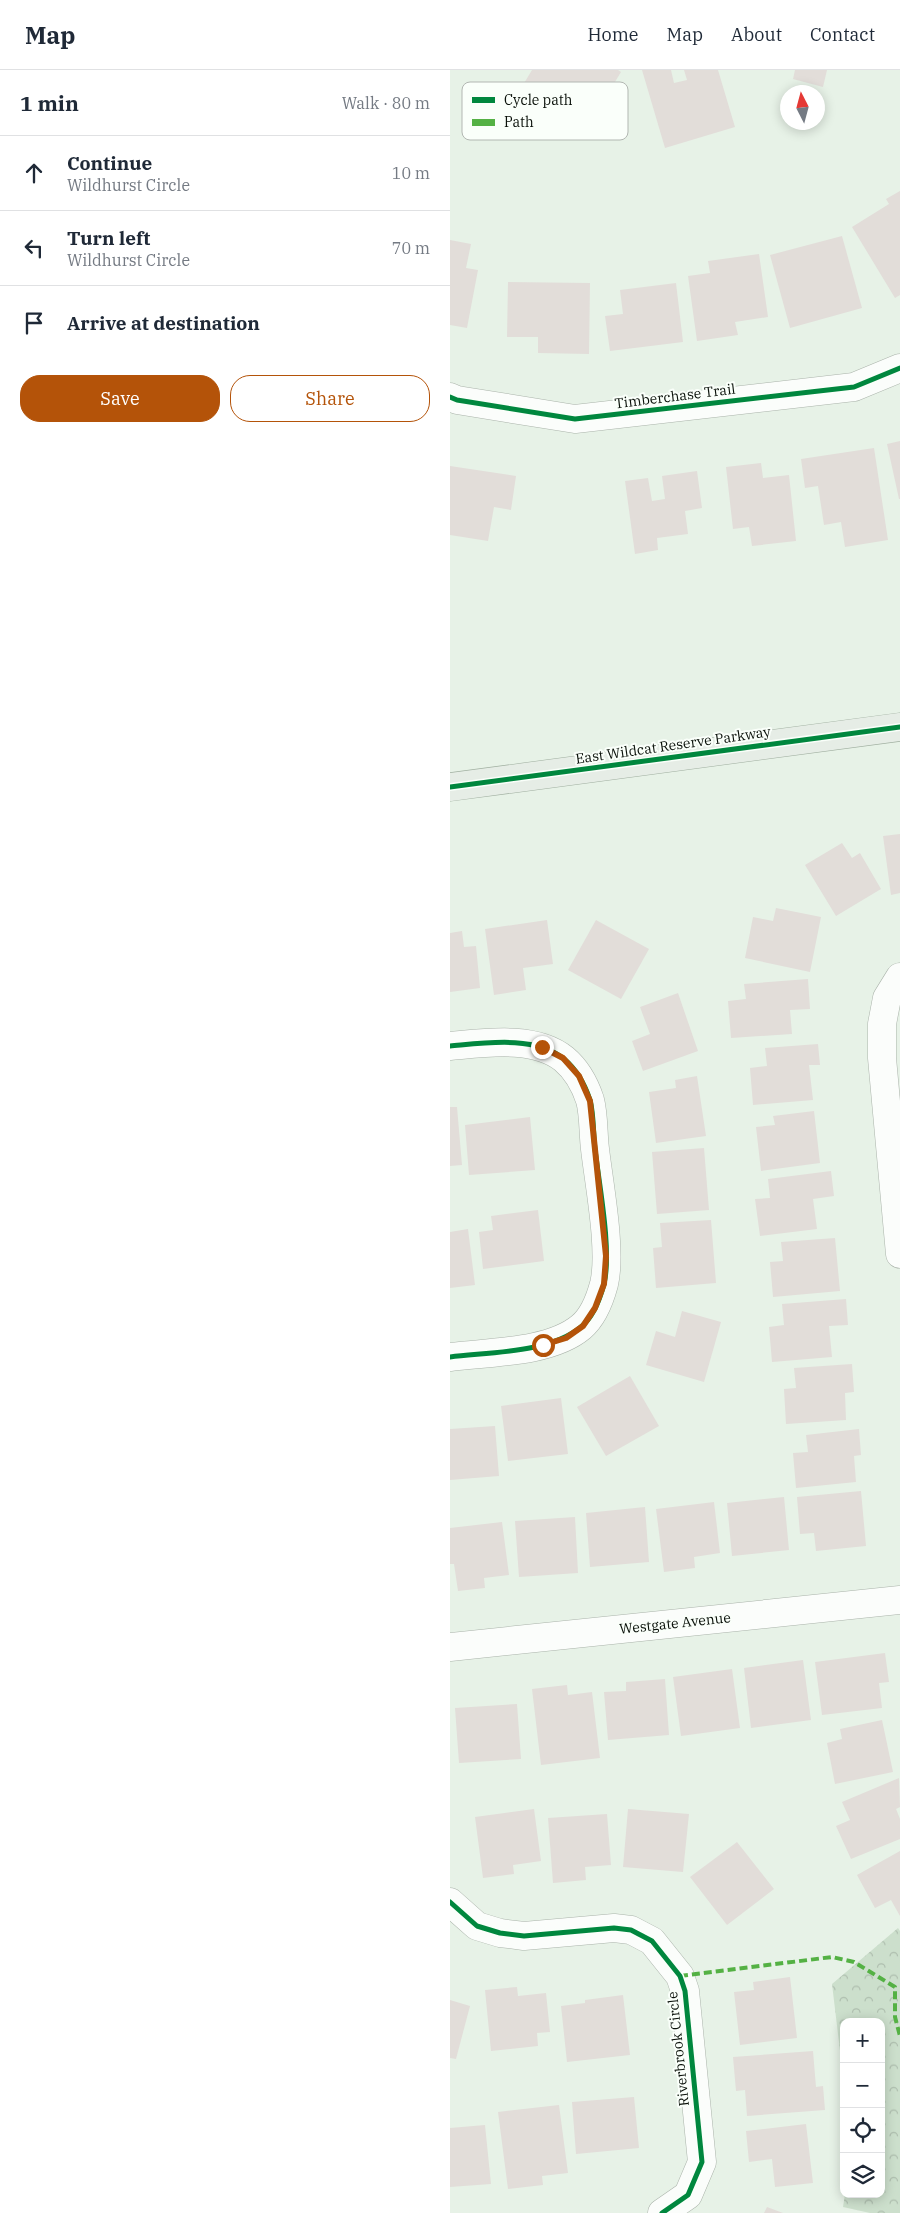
<!DOCTYPE html>
<meta charset="utf-8">
<style>
:root{--surface:#fff;--page:#f2f2f3;--text:#1f2937;--muted:#747a83;--line:#e0e1e3;--accent:#b45309}
body{margin:0;font-family:"IBM Plex Serif",serif;background:var(--page);color:var(--text)}
.controls{position:absolute;right:15px;bottom:15px;display:grid;overflow:hidden;border-radius:10px;box-shadow:0 2px 12px #0003}
.controls button{width:45px;height:45px;display:grid;place-items:center;padding:0;border:0;border-bottom:1px solid var(--line);background:var(--surface);color:var(--text);font:25px sans-serif}
.compass{position:absolute;left:330px;top:15px;width:45px;height:45px;border-radius:50%;background:var(--surface);box-shadow:0 2px 12px #0003;rotate:354deg}
.stop{position:absolute;width:15px;height:15px;margin:-11px;border:4px solid #b45309;border-radius:50%;background:#fff}
.stop.end{background:#b45309;border-color:#fff;box-shadow:0 1px 5px #0008}
.list{margin:0;padding:0;list-style:none}
h2{display:flex;justify-content:space-between;align-items:center;height:65px;margin:0;padding:0 20px;font-size:21px}
h2 small{font-size:16px;font-weight:400;color:var(--muted)}
.list li{display:grid;grid-template-columns:32px 1fr auto;gap:15px;align-items:center;box-sizing:border-box;height:75px;padding:0 20px;border-top:1px solid var(--line)}
.list b{display:block;font-size:19px;white-space:nowrap}
.list p{margin:0;font-size:16px;white-space:nowrap;color:var(--muted)}
.list em{font-size:16px;font-style:normal;color:var(--muted)}
.actions{display:flex;gap:10px;padding:15px 20px}
.actions a{flex:1;padding:11px 0;border:1px solid var(--accent);border-radius:20px;text-align:center;font-size:18px;color:var(--accent)}
.actions .main{background:var(--accent);color:#fff}
.icon{flex:none;width:28px;height:28px;fill:none;stroke:currentColor;stroke-width:2;stroke-linecap:round;stroke-linejoin:round}
.map{position:relative;flex:none;width:450px;height:2143px;overflow:hidden}
header{display:flex;align-items:center;gap:30px;box-sizing:border-box;height:70px;padding:0 25px;background:var(--surface);border-bottom:1px solid var(--line)}
header strong{font-size:24px}
nav{display:flex;gap:28px;margin-inline-start:auto;font-size:18px}
main{display:flex}
aside{flex:1;background:var(--surface)}
.map>svg:first-child{display:block}
</style>
<header>
<strong>Map</strong>
<nav><a>Home</a><a>Map</a><a>About</a><a>Contact</a></nav>
</header>
<main>
<aside>
<h2>1 min<small>Walk · 80 m</small></h2>
<ul class="list">
<li><svg class="icon" aria-label="ahead" viewBox="0 0 24 24"><path d="M12 20V5M6 11l6-6 6 6"/></svg><div><b>Continue</b><p>Wildhurst Circle</p></div><em>10 m</em></li>
<li><svg class="icon" aria-label="left" viewBox="0 0 24 24"><path d="M17 20v-9H6M10 6l-5 5 5 5"/></svg><div><b>Turn left</b><p>Wildhurst Circle</p></div><em>70 m</em></li>
<li><svg class="icon" aria-label="arrive" viewBox="0 0 24 24"><path d="M6 21V4h12l-3 4 3 4H6"/></svg><div><b>Arrive at destination</b></div></li>
</ul>
<div class="actions"><a class="main">Save</a><a>Share</a></div>
</aside>
<div class="map">
<svg width="450" height="2143" viewBox="0 0 450 2143">
<defs>
<pattern id="forest-crowns" width="20" height="18" patternUnits="userSpaceOnUse" patternTransform="scale(1.25)"><rect width="20" height="18" fill="#ccdfcc"/><path d="M2 6a3 3 0 1 1 6 0M12 15a3 3 0 1 1 6 0" fill="none" stroke="#aebeae"/></pattern>
</defs>
<rect width="100%" height="100%" fill="#e7f2e7"/>
<!-- forest -->
<path fill="url(#forest-crowns)" d="M448 1858 450 1861V2143H420L393 2137 395 2124H431V1952H394V2014L382 1914Z"/>
<!-- building -->
<g fill="#e2ddd9">
<path d="M82 0H168L171 2 154 30 150 28 138 48 116 34 107 49 67 25Z"/>
<path d="M192 0H221L224 13 237 10 234 0H268L285 57 215 78Z"/>
<path d="M345 0H377L373 17 343 9Z"/>
<path d="M450 121V225L445 228 402 157 439 134 436 129Z"/>
<path d="M392 166 412 238 340 258 320 185Z"/>
<path d="M0 170 21 174 16 198 28 200 17 258 0 255Z"/>
<path d="M309 184 318 247 285 252 288 265 247 271 238 206 260 203 258 191Z"/>
<path d="M58 212 140 213 139 284 88 283V267H57Z"/>
<path d="M226 213 233 272 160 281 155 246 173 244 170 220Z"/>
<path d="M450 371V429H449L437 374Z"/>
<path d="M424 378 438 470 395 477 391 452 374 455 368 416 355 418 351 389Z"/>
<path d="M311 393 313 408 339 405 346 471 302 476 299 457 283 459 276 397Z"/>
<path d="M0 396 66 406 61 440 44 437 38 471 0 465Z"/>
<path d="M247 401 252 438 235 441 238 464 207 468 208 480 185 484 175 411 198 408 202 431 215 429 212 406Z"/>
<path d="M450 764V823L441 825 433 766Z"/>
<path d="M392 773 402 788 410 783 431 819 386 846 355 795Z"/>
<path d="M326 838 371 847 360 902 295 888 303 847 323 851Z"/>
<path d="M97 850 103 894 73 898 76 920 44 925 35 859Z"/>
<path d="M146 850 199 879 171 929 118 900Z"/>
<path d="M12 861 14 877 26 876 30 918 0 922V863Z"/>
<path d="M358 909 360 939 340 940 342 964 281 968 278 931 296 929 294 914Z"/>
<path d="M228 923 248 981 193 1001 182 971 200 964 190 937Z"/>
<path d="M368 974 370 995H359L363 1030 303 1035 300 998 317 996 315 978Z"/>
<path d="M247 1006 256 1066 206 1073 199 1022 226 1018 225 1010Z"/>
<path d="M0 1037H7L12 1095 0 1096Z"/>
<path d="M364 1041 370 1093 311 1101 306 1057 325 1055 323 1046Z"/>
<path d="M80 1047 85 1100 19 1105 15 1055Z"/>
<path d="M254 1078 259 1140 207 1144 202 1082Z"/>
<path d="M381 1101 384 1126 363 1129 367 1159 310 1166 305 1129 320 1128 318 1109Z"/>
<path d="M88 1140 94 1191 33 1199 29 1162 43 1160 41 1146Z"/>
<path d="M261 1150 266 1213 206 1218 203 1178 212 1177 210 1153Z"/>
<path d="M18 1159 25 1215 0 1218V1162Z"/>
<path d="M385 1168 390 1221 323 1227 320 1192 333 1191 331 1172Z"/>
<path d="M396 1229 398 1255 379 1256 382 1287 322 1292 319 1257 334 1255 332 1234Z"/>
<path d="M232 1241 271 1252 254 1312 196 1295 206 1261 225 1267Z"/>
<path d="M402 1294 404 1322 395 1323 396 1350 336 1354 334 1319 346 1318 344 1298Z"/>
<path d="M180 1306 209 1356 156 1386 127 1337Z"/>
<path d="M111 1328 118 1384 58 1391 51 1336Z"/>
<path d="M45 1356 49 1406 0 1410V1359Z"/>
<path d="M409 1359 411 1385 404 1386 406 1412 346 1418 343 1383 358 1382 356 1365Z"/>
<path d="M411 1421 416 1476 366 1481 364 1463 350 1464 347 1427Z"/>
<path d="M334 1427 339 1480 282 1486 277 1433Z"/>
<path d="M264 1432 270 1483 244 1487 245 1498 214 1502 206 1439Z"/>
<path d="M195 1437 199 1492 140 1497 136 1443Z"/>
<path d="M125 1447 128 1503 69 1507 65 1451Z"/>
<path d="M52 1452 59 1505 34 1508 35 1518 8 1521 4 1494H0V1458Z"/>
<path d="M435 1583 439 1612 429 1613 432 1638 372 1645 365 1592Z"/>
<path d="M353 1590 361 1650 301 1658 294 1598Z"/>
<path d="M282 1599 290 1658 231 1666 223 1607Z"/>
<path d="M215 1609 219 1665 158 1670 154 1622 176 1621V1612Z"/>
<path d="M117 1615 118 1625 142 1622 150 1688 91 1695 82 1619Z"/>
<path d="M67 1634 71 1689 9 1693 5 1638Z"/>
<path d="M432 1650 443 1702 385 1714 377 1673 392 1669 390 1659Z"/>
<path d="M449 1708 450 1737 446 1739 450 1749V1769L401 1789 386 1756 400 1750 392 1732Z"/>
<path d="M84 1739 91 1791 63 1795 64 1804 33 1808 25 1747Z"/>
<path d="M178 1739 239 1744 233 1802 173 1797Z"/>
<path d="M157 1744 161 1795 135 1797 136 1810 103 1813 98 1748Z"/>
<path d="M287 1772 324 1819 277 1855 240 1807Z"/>
<path d="M450 1781V1846L441 1830 425 1838 407 1805Z"/>
<path d="M340 1907 347 1968 290 1975 284 1922 304 1920 303 1912Z"/>
<path d="M67 1917 68 1926 96 1923 100 1962 87 1963 88 1976 41 1981 35 1920Z"/>
<path d="M173 1925 180 1985 117 1992 111 1936 135 1933V1930Z"/>
<path d="M0 1930 20 1936 6 1989 0 1988Z"/>
<path d="M363 1981 366 2017 373 2016 375 2040 297 2046 295 2020 286 2021 283 1987Z"/>
<path d="M184 2027 189 2078 126 2084 122 2032Z"/>
<path d="M109 2035 118 2103 92 2106 93 2115 58 2119 48 2042Z"/>
<path d="M356 2054 363 2113 325 2117 322 2089 299 2092 296 2061Z"/>
<path d="M35 2055 41 2114 0 2117V2058Z"/>
<path d="M317 2137 333 2143H314Z"/>
</g>
<g fill="none" stroke-linecap="round" stroke-linejoin="round">
<!-- minor casing -->
<g stroke="#aab3aa" stroke-width="29">
<g id="minor">
<path d="M0 327 7 330 125 349 404 317 450 298"/>
<path d="M450 907 437 928 432 954V988L450 1184"/>
<path d="M0 976C34 973 85 965 114 989 126 999 135 1015 140 1030 144 1045 143 1063 145 1079 149 1114 162 1181 154 1214 150 1229 143 1247 131 1257 100 1283 39 1282 0 1287"/>
<path d="M0 1577 450 1530"/>
<path d="M0 1832 27 1856 50 1863 74 1866 164 1858 181 1860 202 1871 230 1906 235 1921 252 2092 238 2125 212 2143"/>
</g>
</g>
<!-- major casing -->
<g stroke="#a0afa0" stroke-width="29">
<path id="major" d="M0 717 450 657"/>
</g>
<!-- minor -->
<use href="#minor" stroke="#fbfdfb" stroke-width="28"/>
<!-- major -->
<use href="#major" stroke="#e6ede6" stroke-width="28"/>
<!-- quiet -->
<path stroke="#54b144" stroke-width="4" stroke-dasharray="8 4" stroke-linecap="butt" d="M230 1906 382 1887 404 1892 445 1917V1947L450 1966"/>
<!-- cycleway casing -->
<g stroke="#fafffa" stroke-width="8">
<g id="cycleway">
<path d="M0 327 7 330 125 349 404 317 450 298"/>
<path d="M0 717 450 657"/>
<path d="M0 976C34 973 85 965 114 989 126 999 135 1015 140 1030 144 1045 143 1063 145 1079 149 1114 162 1181 154 1214 150 1229 143 1247 131 1257 100 1283 39 1282 0 1287"/>
<path d="M0 1832 27 1856 50 1863 74 1866 164 1858 181 1860 202 1871 230 1906 235 1921 252 2092 238 2125 212 2143"/>
</g>
</g>
<!-- cycleway -->
<use href="#cycleway" stroke="#00873e" stroke-width="5"/>
</g>
<g fill="none" stroke-linecap="round" stroke-linejoin="round">
<!-- route -->
<path stroke="#b45309" stroke-width="6" d="M92 977 113 988 129 1006 140 1031 156 1186 154 1214 145 1238 133 1256 116 1268 93 1275"/>
</g>
<g text-anchor="middle" stroke-width="4" stroke-linejoin="round" paint-order="stroke">
<!-- street labels -->
<g font-size="14" fill="#091009" stroke="#fafffa">
<text transform="translate(225 326) rotate(-7)" y="5">Timberchase Trail</text>
<text transform="translate(223 675) rotate(-8)" y="5">East Wildcat Reserve Parkway</text>
<text transform="translate(225 1553) rotate(-6)" y="5">Westgate Avenue</text>
<text transform="translate(228 1979) rotate(-96)" y="5">Riverbrook Circle</text>
</g>
</g>
<!-- legend -->
<rect x="12" y="12" width="166" height="58" rx="8" fill="#fafffa" stroke="#b2b7b2" stroke-width="1"/>
<rect x="22" y="27" width="23" height="6" fill="#00873e"/>
<rect x="22" y="49" width="23" height="7" fill="#54b144"/>
<g font-size="14" fill="#091009">
<text x="54" y="35">Cycle path</text>
<text x="54" y="57">Path</text>
</g>
</svg>
<div class="controls">
<button>+</button>
<button>−</button>
<button><svg class="icon" aria-label="locate" viewBox="0 0 24 24"><circle cx="12" cy="12" r="6"/><path d="M12 2v4M12 18v4M2 12h4M18 12h4"/></svg></button>
<button><svg class="icon" aria-label="layers" viewBox="0 0 24 24"><path d="M12 4l9 5-9 5-9-5zM3 14l9 5 9-5"/></svg></button>
</div>
<svg class="compass" viewBox="-18 -18 36 36"><path d="M0-13l5 13h-10z" fill="#e53935"/><path d="M0 13l5-13h-10z" fill="#747a83"/></svg>
<div class="stop" style="left:93px;top:1275px"></div>
<div class="stop end" style="left:92px;top:977px"></div>
</div>
</main>
